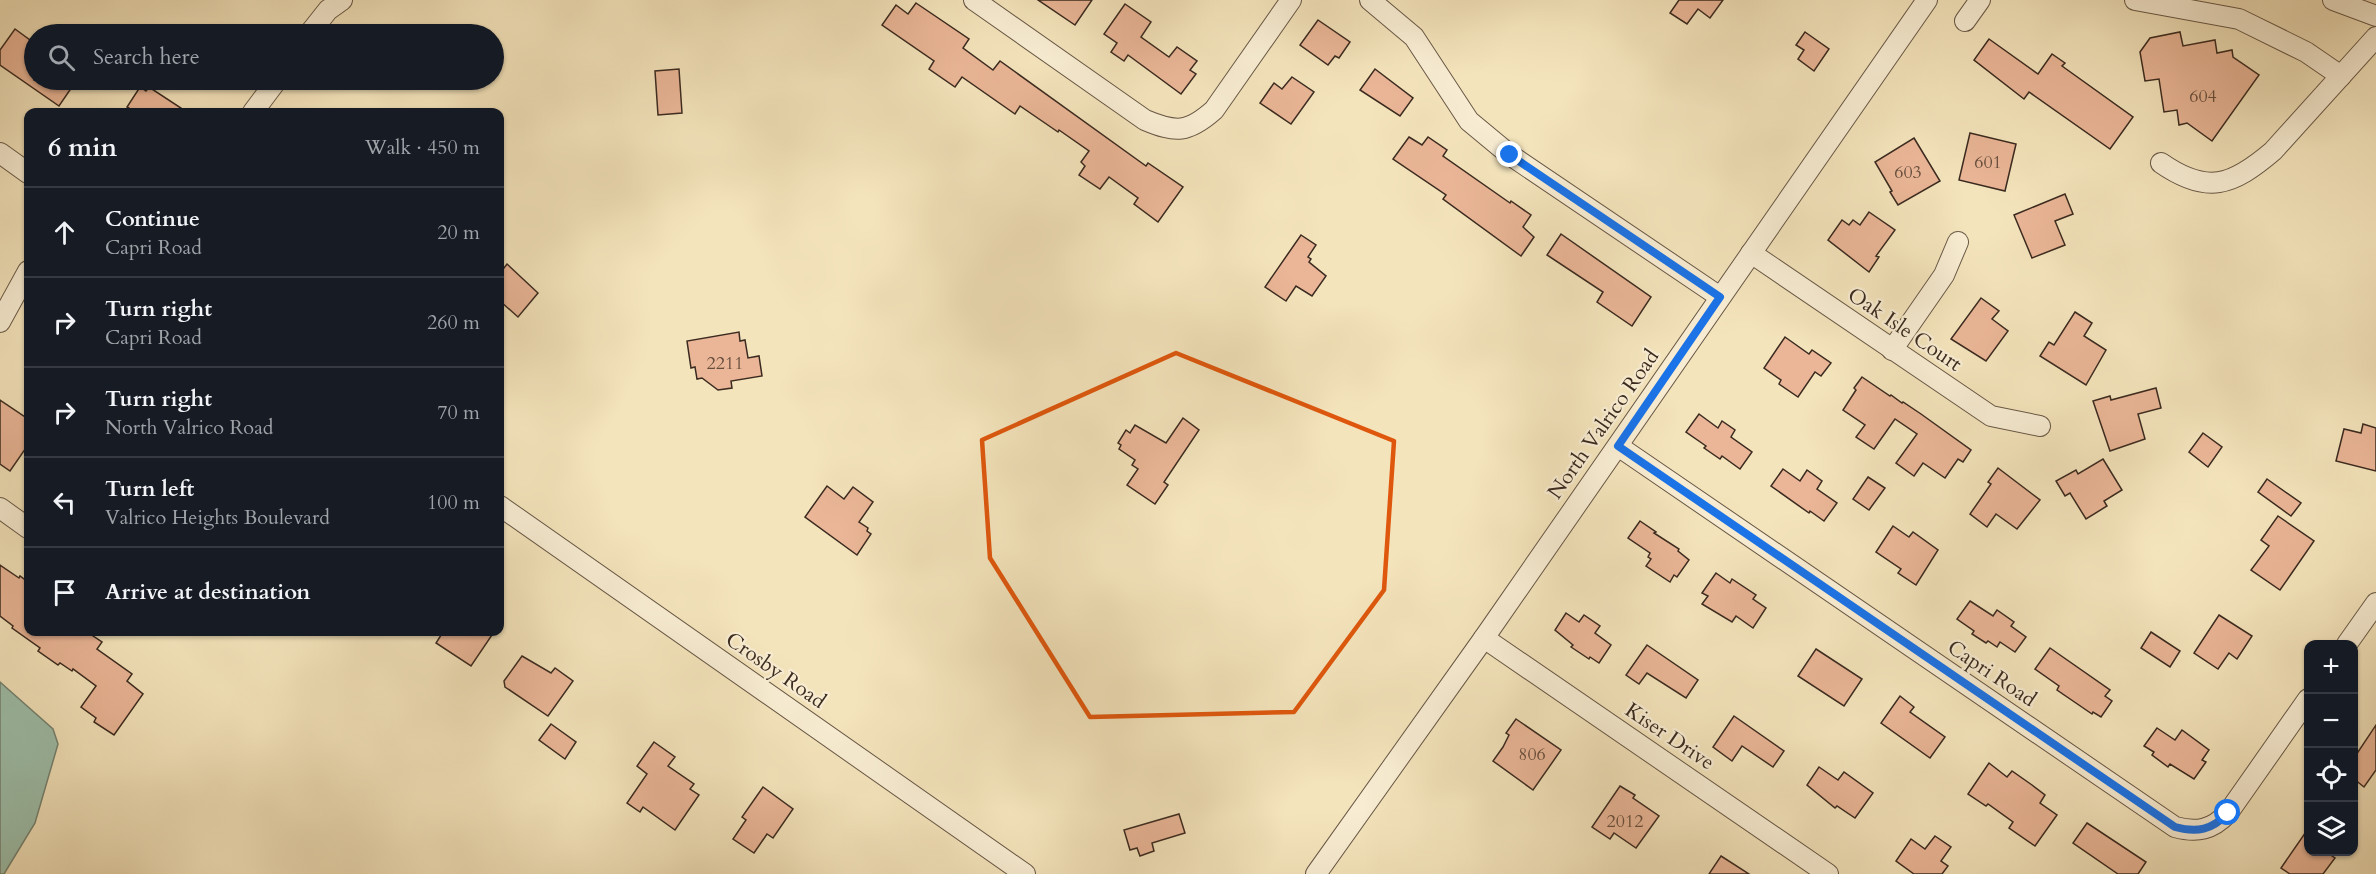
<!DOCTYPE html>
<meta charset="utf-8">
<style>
:root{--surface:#171b24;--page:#20242c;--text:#f1f3f6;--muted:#9ea1a6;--line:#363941}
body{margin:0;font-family:Cardo,serif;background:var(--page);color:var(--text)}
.controls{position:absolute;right:18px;bottom:18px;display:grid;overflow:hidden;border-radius:12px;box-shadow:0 2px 4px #0004}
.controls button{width:54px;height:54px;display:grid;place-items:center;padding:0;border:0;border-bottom:2px solid var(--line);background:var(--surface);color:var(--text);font:30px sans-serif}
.stop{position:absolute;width:18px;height:18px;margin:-14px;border:4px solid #1a73e8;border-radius:50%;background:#fff}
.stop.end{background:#1a73e8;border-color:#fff;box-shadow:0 2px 6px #0008}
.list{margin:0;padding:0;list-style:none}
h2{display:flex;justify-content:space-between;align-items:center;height:78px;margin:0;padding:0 24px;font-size:26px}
h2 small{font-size:20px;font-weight:400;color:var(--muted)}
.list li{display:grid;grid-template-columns:39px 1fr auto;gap:18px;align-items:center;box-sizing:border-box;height:90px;padding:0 24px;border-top:2px solid var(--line)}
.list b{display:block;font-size:22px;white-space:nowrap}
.list p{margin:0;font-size:20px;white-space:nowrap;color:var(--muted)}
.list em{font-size:20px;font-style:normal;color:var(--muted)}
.icon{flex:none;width:33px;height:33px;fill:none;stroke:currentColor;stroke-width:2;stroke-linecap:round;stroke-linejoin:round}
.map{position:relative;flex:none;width:2376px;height:874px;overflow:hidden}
.search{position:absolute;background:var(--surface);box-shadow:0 2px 4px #0004;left:24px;top:24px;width:480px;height:66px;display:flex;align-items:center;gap:15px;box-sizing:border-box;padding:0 21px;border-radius:33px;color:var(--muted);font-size:22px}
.panel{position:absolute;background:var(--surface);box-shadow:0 2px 4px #0004;left:24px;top:108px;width:480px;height:528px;border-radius:12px}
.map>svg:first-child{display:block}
</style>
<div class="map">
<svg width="2376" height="874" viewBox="0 0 2376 874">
<rect width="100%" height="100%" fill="#f4e4bc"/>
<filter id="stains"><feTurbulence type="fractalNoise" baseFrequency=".00333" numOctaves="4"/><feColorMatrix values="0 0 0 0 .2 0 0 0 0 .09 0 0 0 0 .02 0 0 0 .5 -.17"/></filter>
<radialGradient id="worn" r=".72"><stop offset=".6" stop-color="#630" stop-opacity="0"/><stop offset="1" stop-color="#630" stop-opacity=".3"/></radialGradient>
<!-- water -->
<path fill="#9dbfaa" stroke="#758372" stroke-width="1.5" d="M0 682 53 729 58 744 35 823 4 874H0Z"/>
<!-- building -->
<g fill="#eab697" stroke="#3a2a1f" stroke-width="1.5">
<path d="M1038 0H1092L1075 25Z"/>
<path d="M1679 0H1723L1710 18 1698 9 1687 24 1670 13Z"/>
<path d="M916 3 969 39 963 48 993 70 1000 61 1146 166 1148 163 1183 187 1158 222 1134 204 1138 198 1109 177 1100 189 1079 175 1085 166 1081 162 1089 151 1059 130 1058 132 1020 106 1015 114 962 77 955 87 929 69 934 61 882 25 896 5 908 14Z"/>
<path d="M1125 4 1151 22 1141 37 1169 57 1177 47 1197 61 1190 70 1196 74 1181 94 1128 55 1124 61 1111 52 1117 43 1104 34Z"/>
<path d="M1318 20 1350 42 1339 58 1335 56 1328 65 1300 45Z"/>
<path d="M15 29 34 43V80H61L72 87 59 106 0 65V50Z"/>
<path d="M1805 32 1829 49 1814 71 1798 59 1804 50 1796 45Z"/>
<path d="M2180 32 2183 46 2215 40 2217 53 2232 50 2233 57 2259 75 2212 141 2187 123 2179 125 2177 110 2164 112 2159 79 2145 81 2140 52 2150 38Z"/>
<path d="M1989 39 2038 74 2052 54 2065 63 2062 66 2133 117 2110 149 2029 92 2024 99 1974 60Z"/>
<path d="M679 69 682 113 658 115 655 71Z"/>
<path d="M1375 69 1413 98 1400 116 1360 90Z"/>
<path d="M1292 77 1314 92 1291 124 1260 103 1274 83 1282 89Z"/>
<path d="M140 87 146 91 149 87 187 112H135L127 107Z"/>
<path d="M1970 133 2016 144 2005 191 1959 180Z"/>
<path d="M1409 137 1422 145 1428 137 1447 150 1443 156 1510 203 1511 201 1531 215 1523 227 1534 237 1521 256 1443 199 1446 195 1393 159Z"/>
<path d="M1914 138 1940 181 1898 205 1890 192 1892 191 1875 162Z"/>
<path d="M2065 194 2073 214 2055 221 2065 245 2032 258 2014 215Z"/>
<path d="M1869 212 1895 230 1876 256 1879 257 1869 272 1828 240 1842 220 1849 225 1853 220 1860 225Z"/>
<path d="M1561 234 1651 297 1632 326 1597 302 1603 292 1547 255Z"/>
<path d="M1301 235 1316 245 1308 257 1311 259 1309 262 1326 276 1312 296 1296 286 1286 301 1265 287Z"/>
<path d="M507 264 538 293 518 317 500 301V273Z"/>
<path d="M1981 298 1999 311 1992 319 2008 331 1986 361 1951 339Z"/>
<path d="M2075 312 2092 323 2084 336 2106 350 2086 385 2040 356 2049 342 2054 345Z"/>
<path d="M739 332 740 341 745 340 748 358 759 356 762 376 731 381 732 388 718 390 702 378 697 379 695 367 691 368 687 341Z"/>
<path d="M1785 337 1809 354 1812 350 1831 363 1821 376 1815 372 1798 397 1779 384 1781 380 1764 368Z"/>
<path d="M1862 377 1890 396 1891 395 1902 403 1903 402 1921 414 1971 450 1963 462 1958 459 1945 478 1923 463 1914 476 1896 463 1917 434 1895 419 1874 449 1856 437 1865 425 1843 410 1856 390 1854 388Z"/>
<path d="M2156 388 2161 408 2138 414 2145 439 2110 451 2093 401 2110 396 2111 400Z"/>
<path d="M0 400 28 419V445L10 471 0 464Z"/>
<path d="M1699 414 1718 428 1722 421 1735 430 1731 437 1752 452 1740 469 1722 456 1720 459 1704 448 1706 446 1686 432Z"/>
<path d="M1183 418 1199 430 1164 482 1168 485 1155 504 1127 485 1138 469 1132 465 1135 460 1119 449 1121 445 1118 443 1126 430 1130 433 1135 425 1166 443Z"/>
<path d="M2363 424 2376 428V471L2336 461 2344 429 2361 433Z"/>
<path d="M2203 433 2222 447 2208 467 2189 452Z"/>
<path d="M2103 459 2122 490 2104 501 2107 506 2086 519 2070 493 2065 496 2056 481 2076 470 2078 474Z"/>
<path d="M1998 468 2040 500 2017 529 1996 514 1987 527 1970 514 1991 484 1988 482Z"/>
<path d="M1783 469 1800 481 1807 470 1822 481 1817 489 1837 503 1824 521 1810 511 1809 513 1771 486Z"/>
<path d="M1868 477 1885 488 1869 510 1853 499Z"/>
<path d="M2267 479 2301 503 2291 516 2258 492Z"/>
<path d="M827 486 844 499 853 487 873 502 859 522 868 528 867 531 871 534 857 555 805 517Z"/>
<path d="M2278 516 2314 541 2280 590 2251 570 2269 546 2261 540Z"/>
<path d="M1640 521 1656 532 1654 533 1679 549 1678 551 1689 560 1677 577 1674 575 1670 582 1646 566 1651 559 1648 557 1650 553 1628 538Z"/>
<path d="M1893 526 1909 537 1913 532 1938 550 1916 585 1898 573 1901 569 1876 552Z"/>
<path d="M0 565 19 578 20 576 28 582V632H87L102 642 97 649 132 674 127 681 143 694 114 735 94 722 96 718 81 707 96 686 73 669 72 671 60 663 58 665 38 651 40 648 12 628 13 626 0 616Z"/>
<path d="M1716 573 1730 583 1732 579 1756 595 1753 599 1766 608 1753 628 1736 616 1732 622 1702 604 1708 596 1702 593Z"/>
<path d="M1970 601 1993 616 1997 610 2014 622 2011 626 2026 637 2015 652 2000 642 1997 647 1988 641 1986 643 1972 634 1974 631 1957 619Z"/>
<path d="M1566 613 1579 622 1584 615 1600 626 1595 633 1611 645 1599 663 1590 657 1589 659 1571 647 1573 645 1555 630Z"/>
<path d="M2219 615 2252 636 2237 659 2229 653 2218 669 2194 653Z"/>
<path d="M443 632H494L471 666 436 643Z"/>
<path d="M2151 632 2180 651 2170 667 2141 648Z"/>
<path d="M1647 645 1698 680 1686 698 1647 673 1639 684 1626 675Z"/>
<path d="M2050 648 2110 690 2105 696 2112 701 2101 717 2093 712 2092 714 2057 690 2059 686 2035 669Z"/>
<path d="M1816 649 1862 679 1844 706 1798 676Z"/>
<path d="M522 656 551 673 555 668 573 681 548 716 505 687 504 681Z"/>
<path d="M1900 696 1914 707 1910 712 1945 737 1930 758 1881 723Z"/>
<path d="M1734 716 1784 751 1773 767 1742 746 1732 761 1713 747Z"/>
<path d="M1516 719 1561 750 1533 790 1493 761 1503 747 1509 735 1506 733Z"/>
<path d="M551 724 576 742 565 759 539 740Z"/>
<path d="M2376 725V770L2364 787 2354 779V758Z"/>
<path d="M2157 728 2175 740 2182 730 2209 750 2202 760 2206 762 2194 779 2170 764 2168 767 2152 755 2154 752 2144 746Z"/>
<path d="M654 742 675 757 668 766 694 784 690 789 699 795 675 830 643 807 640 812 627 803 647 774 637 766Z"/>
<path d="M1989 763 2007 777 2012 771 2032 785 2045 795 2040 803 2057 815 2035 846 2009 828 2013 822 1988 804 1986 806 1968 794Z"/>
<path d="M1819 767 1838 780 1844 772 1873 793 1855 818 1837 806 1835 808 1807 785Z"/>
<path d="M1620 786 1635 795 1633 798 1659 816 1636 848 1614 833 1610 839 1592 827Z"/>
<path d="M763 787 793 809 773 838 767 834 754 853 733 839 746 820 742 817Z"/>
<path d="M1179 814 1185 833 1152 843 1154 851 1140 856 1137 848 1130 850 1124 830Z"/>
<path d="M2087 823 2146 862 2138 874H2118L2073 843Z"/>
<path d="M2308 829V852H2326L2335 858 2323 874H2290L2281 868Z"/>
<path d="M1935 836 1951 847 1941 861 1948 866 1942 874H1914L1896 861 1911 839 1925 849Z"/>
<path d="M1721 856 1749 874H1709Z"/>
</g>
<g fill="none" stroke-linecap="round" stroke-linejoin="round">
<!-- minor casing -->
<g stroke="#685846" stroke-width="22">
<g id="minor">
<path d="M974 0 1145 120C1176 133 1188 133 1214 110L1291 0"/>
<path d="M1370 0 1414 37 1469 121 1510 155 1720 297"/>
<path d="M2135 0 2239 19 2306 52 2341 76"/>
<path d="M2333 0 2376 16"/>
<path d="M1965 21 1980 0"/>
<path d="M309 34 328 10 342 0"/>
<path d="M253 112 277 80"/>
<path d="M0 153 28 173"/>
<path d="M2161 163C2207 195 2232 186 2273 151L2376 37"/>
<path d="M1751 253 1991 416 2040 426"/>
<path d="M0 322 28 271"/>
<path d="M1892 350 1944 275 1958 242"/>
<path d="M1618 446 2175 827C2197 833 2212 830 2228 813L2308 699"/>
<path d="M500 506 1025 874"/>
<path d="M0 508 28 528"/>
<path d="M1484 638 1828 874"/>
<path d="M2347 644 2376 603"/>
<path d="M1316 874 1484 638 1927 0"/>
</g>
</g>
<!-- minor -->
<use href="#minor" stroke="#f8edd3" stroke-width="20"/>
</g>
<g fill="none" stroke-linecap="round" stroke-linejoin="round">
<!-- route -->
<path stroke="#1a73e8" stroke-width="8" d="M1510 155 1720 297 1618 446 2175 827C2197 833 2212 830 2228 813"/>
</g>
<!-- marked area -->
<path fill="none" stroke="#df570d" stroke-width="4.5" stroke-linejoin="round" d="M1176 353 1394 441 1384 590 1294 712 1090 717 990 558 982 440Z"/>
<g text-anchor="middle" stroke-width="4.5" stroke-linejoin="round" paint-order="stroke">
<!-- number labels -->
<g font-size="18" fill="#664d3d">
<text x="2203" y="102">604</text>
<text x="1988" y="168">601</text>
<text x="1908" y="178">603</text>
<text x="725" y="369">2211</text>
<text x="1532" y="760">806</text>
<text x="1625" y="827">2012</text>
</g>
<!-- street labels -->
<g font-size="21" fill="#3a2a1f" stroke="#f8edd3">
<text transform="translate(1905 329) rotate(34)" y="7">Oak Isle Court</text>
<text transform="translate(1603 424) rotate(-55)" y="7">North Valrico Road</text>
<text transform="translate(776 670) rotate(35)" y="7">Crosby Road</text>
<text transform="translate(1992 673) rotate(34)" y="7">Capri Road</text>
<text transform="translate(1670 736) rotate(34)" y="7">Kiser Drive</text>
</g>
</g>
<rect width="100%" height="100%" filter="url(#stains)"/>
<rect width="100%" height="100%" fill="url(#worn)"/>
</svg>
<div class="controls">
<button>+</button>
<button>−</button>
<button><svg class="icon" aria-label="locate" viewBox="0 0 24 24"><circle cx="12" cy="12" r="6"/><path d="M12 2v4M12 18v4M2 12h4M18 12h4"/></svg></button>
<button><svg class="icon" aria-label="layers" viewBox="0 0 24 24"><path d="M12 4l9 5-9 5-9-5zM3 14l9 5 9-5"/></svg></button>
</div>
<div class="stop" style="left:2228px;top:813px"></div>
<div class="stop end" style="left:1510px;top:155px"></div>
<div class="search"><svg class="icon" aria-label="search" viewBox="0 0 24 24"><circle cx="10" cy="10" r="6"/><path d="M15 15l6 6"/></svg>Search here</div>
<section class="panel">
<h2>6 min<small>Walk · 450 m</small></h2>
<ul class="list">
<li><svg class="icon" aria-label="ahead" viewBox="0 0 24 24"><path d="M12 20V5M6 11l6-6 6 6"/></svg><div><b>Continue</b><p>Capri Road</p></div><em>20 m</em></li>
<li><svg class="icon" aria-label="right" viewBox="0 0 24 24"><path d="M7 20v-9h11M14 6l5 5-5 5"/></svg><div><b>Turn right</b><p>Capri Road</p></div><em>260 m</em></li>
<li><svg class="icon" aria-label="right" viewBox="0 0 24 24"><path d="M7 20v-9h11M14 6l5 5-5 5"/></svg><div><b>Turn right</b><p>North Valrico Road</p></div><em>70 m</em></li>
<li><svg class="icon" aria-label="left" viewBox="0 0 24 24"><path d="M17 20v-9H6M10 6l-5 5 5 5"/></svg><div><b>Turn left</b><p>Valrico Heights Boulevard</p></div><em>100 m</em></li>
<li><svg class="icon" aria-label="arrive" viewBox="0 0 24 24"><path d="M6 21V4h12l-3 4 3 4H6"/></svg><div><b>Arrive at destination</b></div></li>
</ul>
</section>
</div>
